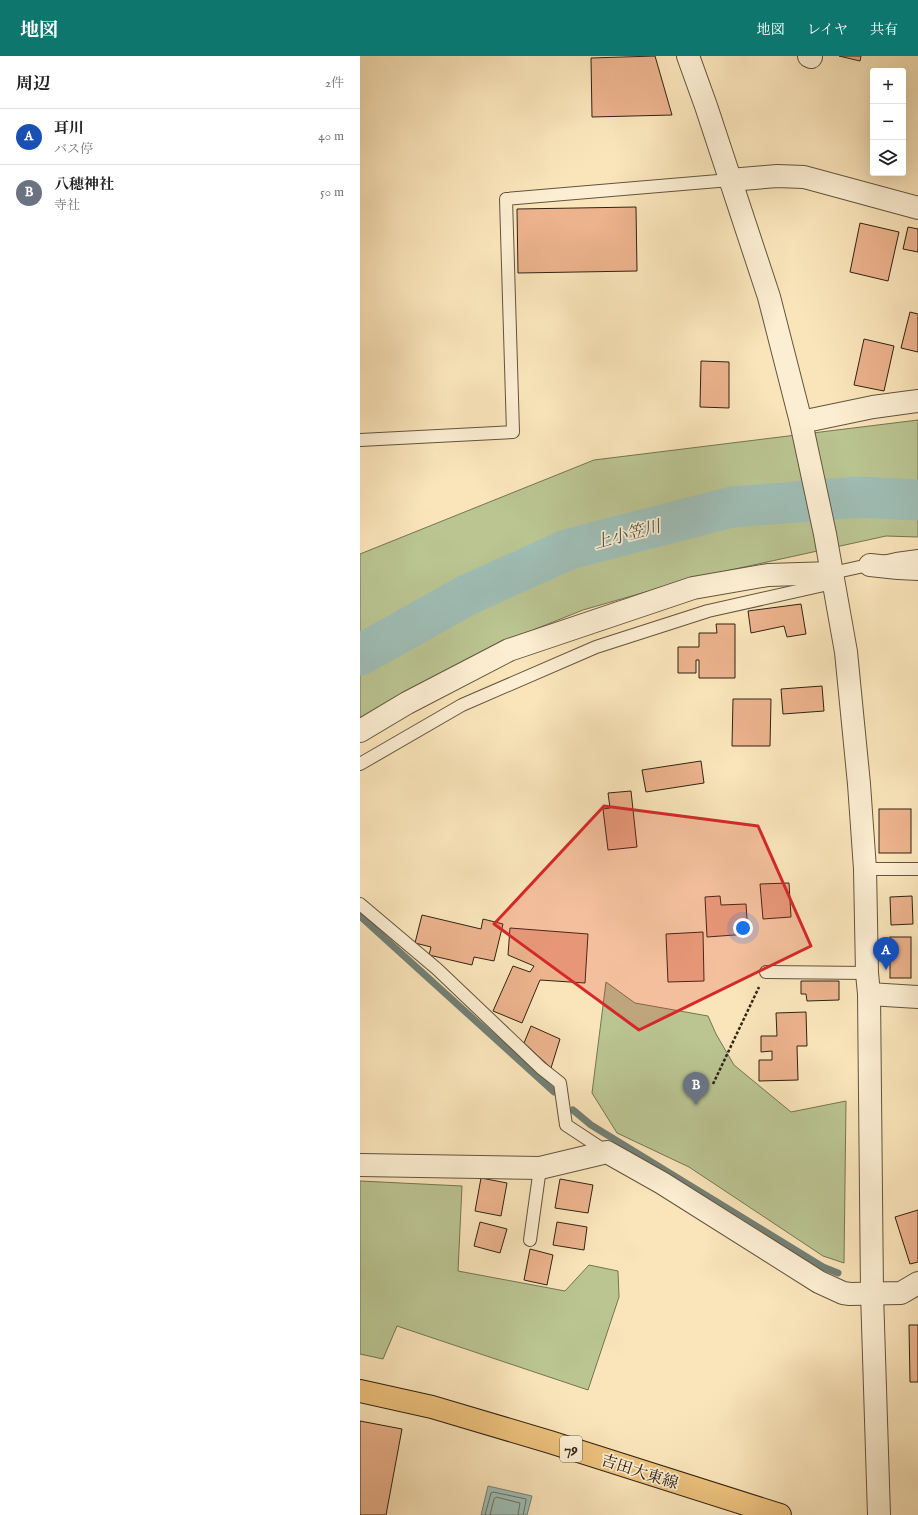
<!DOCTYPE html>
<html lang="ja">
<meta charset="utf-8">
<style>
body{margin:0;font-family:"IM FELL English","Noto Serif JP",serif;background:#f6f6f6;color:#222}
.controls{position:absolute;right:12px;top:12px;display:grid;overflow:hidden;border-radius:4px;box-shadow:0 4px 16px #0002}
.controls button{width:36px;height:36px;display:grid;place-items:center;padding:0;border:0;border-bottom:1px solid #e0e0e0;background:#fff;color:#222;font:20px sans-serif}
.you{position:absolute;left:383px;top:872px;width:14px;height:14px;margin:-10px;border:3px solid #fff;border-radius:50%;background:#1a73e8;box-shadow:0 0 0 6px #1a73e833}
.badge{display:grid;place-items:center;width:26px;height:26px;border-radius:50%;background:#0f766e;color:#fff;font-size:13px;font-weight:700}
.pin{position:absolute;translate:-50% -33px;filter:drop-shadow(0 1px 2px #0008)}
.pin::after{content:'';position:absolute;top:21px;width:14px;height:12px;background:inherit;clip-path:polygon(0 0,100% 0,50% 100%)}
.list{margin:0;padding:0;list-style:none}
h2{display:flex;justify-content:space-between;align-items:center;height:52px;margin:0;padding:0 16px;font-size:17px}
h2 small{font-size:13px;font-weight:400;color:#767676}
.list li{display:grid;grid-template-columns:26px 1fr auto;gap:12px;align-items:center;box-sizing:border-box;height:56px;padding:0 16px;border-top:1px solid #e0e0e0}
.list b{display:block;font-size:15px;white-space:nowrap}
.list p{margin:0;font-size:13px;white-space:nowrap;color:#767676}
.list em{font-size:13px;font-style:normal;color:#767676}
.icon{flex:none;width:22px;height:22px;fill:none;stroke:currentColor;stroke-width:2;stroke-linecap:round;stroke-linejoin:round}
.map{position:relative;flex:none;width:558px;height:1459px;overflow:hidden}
header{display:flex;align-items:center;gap:24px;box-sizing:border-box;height:56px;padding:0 20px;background:#0f766e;color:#fff}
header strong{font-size:19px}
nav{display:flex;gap:22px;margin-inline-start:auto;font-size:14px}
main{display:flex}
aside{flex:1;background:#fff}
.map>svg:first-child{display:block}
.green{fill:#bac592;stroke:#757454}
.water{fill:#9fbeb6;stroke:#738076}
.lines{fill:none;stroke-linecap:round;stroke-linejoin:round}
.shore{stroke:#687066;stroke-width:1}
.stream{stroke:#738076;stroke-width:7}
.river{stroke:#9fbeb6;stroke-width:41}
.building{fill:#ecb38d;stroke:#302315}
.service-casing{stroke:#62543e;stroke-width:14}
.minor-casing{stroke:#62543e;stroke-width:24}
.tertiary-casing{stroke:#62543e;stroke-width:24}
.primary-casing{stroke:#302315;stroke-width:24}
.path{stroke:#302315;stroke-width:2.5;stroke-dasharray:3 2;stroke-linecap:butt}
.service{stroke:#fceed2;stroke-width:12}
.minor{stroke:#fceed2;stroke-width:22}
.tertiary{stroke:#fceed2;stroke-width:22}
.primary{stroke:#edc27d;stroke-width:22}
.marked{fill:#d62828;fill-opacity:0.2;stroke:#d62828;stroke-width:3;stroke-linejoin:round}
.labels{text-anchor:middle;stroke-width:3.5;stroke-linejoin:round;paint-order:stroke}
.shield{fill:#fceed2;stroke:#6d604e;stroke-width:1}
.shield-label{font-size:15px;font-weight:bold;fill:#302315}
.street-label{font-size:16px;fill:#302315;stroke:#fceed2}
.water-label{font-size:17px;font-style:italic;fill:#515245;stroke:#fceed2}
</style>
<header>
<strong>地図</strong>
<nav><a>地図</a><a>レイヤ</a><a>共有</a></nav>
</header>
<main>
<aside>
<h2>周辺<small>2件</small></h2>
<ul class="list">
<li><span class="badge" style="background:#1a4fb4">A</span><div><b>耳川</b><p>バス停</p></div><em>40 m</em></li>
<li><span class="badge" style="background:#6b7280">B</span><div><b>八穂神社</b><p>寺社</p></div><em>50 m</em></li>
</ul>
</aside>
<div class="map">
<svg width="558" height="1459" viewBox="0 0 558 1459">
<rect width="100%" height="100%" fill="#fae5ba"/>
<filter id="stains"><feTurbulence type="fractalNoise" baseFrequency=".005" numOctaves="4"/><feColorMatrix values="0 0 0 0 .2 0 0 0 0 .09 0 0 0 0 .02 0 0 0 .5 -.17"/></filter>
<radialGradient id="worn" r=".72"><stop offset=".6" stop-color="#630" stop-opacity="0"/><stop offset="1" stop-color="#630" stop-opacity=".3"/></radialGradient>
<g class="green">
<path d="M558 364V481L526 480 334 522 223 554 173 574 0 664V498L234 404Z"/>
<path d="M246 926 275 947 348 960 356 978 374 1009 431 1056 486 1045 484 1207 463 1200 329 1111 257 1077 232 1037Z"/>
<path d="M0 1125 102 1130 98 1215 205 1235 229 1209 258 1215 259 1241 228 1334 37 1270 23 1303 0 1298Z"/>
</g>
<path class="water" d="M128 1430 172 1440 167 1459H121Z"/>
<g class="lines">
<g class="shore">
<path d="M125 1459 131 1437 133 1436 166 1443V1445L163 1459"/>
<path d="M130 1459 134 1443 136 1441 160 1447 158 1459"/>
</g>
<g class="stream">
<path d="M0 860 194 1036"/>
<path d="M213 1054 231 1069 463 1211 478 1217"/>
</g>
<path class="river" d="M0 599 107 539 209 493 372 451 500 441 558 444"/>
</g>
<g class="building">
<path d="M295 0 312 59 232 61 231 2Z"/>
<path d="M479 0H501L500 5Z"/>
<path d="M276 151 277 215 158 217 157 153Z"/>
<path d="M500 167 539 176 528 225 490 216Z"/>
<path d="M548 171 558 173V196L543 193Z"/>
<path d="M550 256 558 258V296L541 292Z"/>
<path d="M504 283 534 290 524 335 494 329Z"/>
<path d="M341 305 369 306V352L340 351Z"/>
<path d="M441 548 446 578 427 581 424 570 391 577 388 555Z"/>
<path d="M356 568H375V622H339V604H336V617H318V591H339V577H357Z"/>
<path d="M462 630 464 655 423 658 421 633Z"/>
<path d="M373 643H411L410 690H372Z"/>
<path d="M341 705 344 727 286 736 282 714Z"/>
<path d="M271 735 277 791 248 794 243 753 250 752 248 737Z"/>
<rect x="519" y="753" width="32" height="44"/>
<path d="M429 827 431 861 403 863 400 828Z"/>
<path d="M360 840 361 849 386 848 388 878 347 881 345 841Z"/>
<path d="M552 840 553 868 531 869 530 841Z"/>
<path d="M62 859 121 873 123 863 143 868 134 905 114 901 112 909 69 899 71 891 55 887Z"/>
<path d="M150 872 228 878 225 927 180 924 162 967 133 955 153 910 170 916 174 910 148 899Z"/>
<path d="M343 876 344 925 308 926 306 878Z"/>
<rect x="530" y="881" width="21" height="41"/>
<path d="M441 925H479V944L447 945 446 938H441Z"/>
<path d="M446 956 447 990H437L438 1024 399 1025V1004H412V995L401 996V980H417L416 957Z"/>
<path d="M171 970 200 983 191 1012 164 987Z"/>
<path d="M121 1122 147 1127 141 1160 115 1155Z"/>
<path d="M200 1123 233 1129 228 1157 195 1152Z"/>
<path d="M558 1154V1206L550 1208 535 1161Z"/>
<path d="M120 1166 147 1173 140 1197 114 1190Z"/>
<path d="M197 1166 227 1171 224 1194 193 1189Z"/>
<path d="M170 1193 193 1199 187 1229 164 1224Z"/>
<path d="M549 1269H558V1326H550Z"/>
<path d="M0 1365 42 1373 26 1459H0Z"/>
</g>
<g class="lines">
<g class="service-casing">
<g id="service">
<path d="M0 384 153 376 146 143 370 124"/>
<path d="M472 517 536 503 558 500"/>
<path d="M0 708 102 649 236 591 348 555 473 527"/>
<path d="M505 813H558"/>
<path d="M0 848 77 913 181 1012 200 1027 206 1069 247 1096"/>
<path d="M406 916 507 917"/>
<path d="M170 1184 180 1112"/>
</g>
</g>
<g class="minor-casing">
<g id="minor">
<path d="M449 0 451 1"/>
<path d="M370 124 417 120 444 121 558 152"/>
<path d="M441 366 513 351 558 345"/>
<path d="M510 509 538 512 558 513"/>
<path d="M0 675 47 647 149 594 333 532 408 519 472 517"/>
<path d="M509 938 558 941"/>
<path d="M0 1109 180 1112 247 1096 302 1127 459 1226 483 1237 490 1238 541 1237 558 1227"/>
</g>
</g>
<g class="tertiary-casing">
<path id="tertiary" d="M328 0 346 50 409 241 441 366 465 478 486 596 499 728 505 813 507 917 509 938 512 1237 519 1459"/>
</g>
<g class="primary-casing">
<path id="primary" d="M0 1335 72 1351 190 1386 420 1459"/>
</g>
<path class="path" d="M353 1028 399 931"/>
<use href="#service" class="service"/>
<use href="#minor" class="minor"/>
<use href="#tertiary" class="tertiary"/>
<use href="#primary" class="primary"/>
</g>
<path class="marked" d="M244 750 398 770 451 890 279 974 134 868Z"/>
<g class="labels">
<rect class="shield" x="200" y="1380" width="22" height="26" rx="3"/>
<g class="shield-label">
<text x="211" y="1398">79</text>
</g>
<g class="street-label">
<text transform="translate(280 1415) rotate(18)" y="6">吉田大東線</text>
</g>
<g class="water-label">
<text transform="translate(267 478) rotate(-15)" y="6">上小笠川</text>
</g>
</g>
<rect width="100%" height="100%" filter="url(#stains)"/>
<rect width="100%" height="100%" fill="url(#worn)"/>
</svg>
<div class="controls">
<button>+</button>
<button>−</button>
<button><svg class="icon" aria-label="layers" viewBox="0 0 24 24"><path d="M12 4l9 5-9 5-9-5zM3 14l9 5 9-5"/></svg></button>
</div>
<div class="you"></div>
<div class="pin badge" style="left:526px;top:914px;background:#1a4fb4">A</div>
<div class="pin badge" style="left:336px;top:1049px;background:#6b7280">B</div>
</div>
</main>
